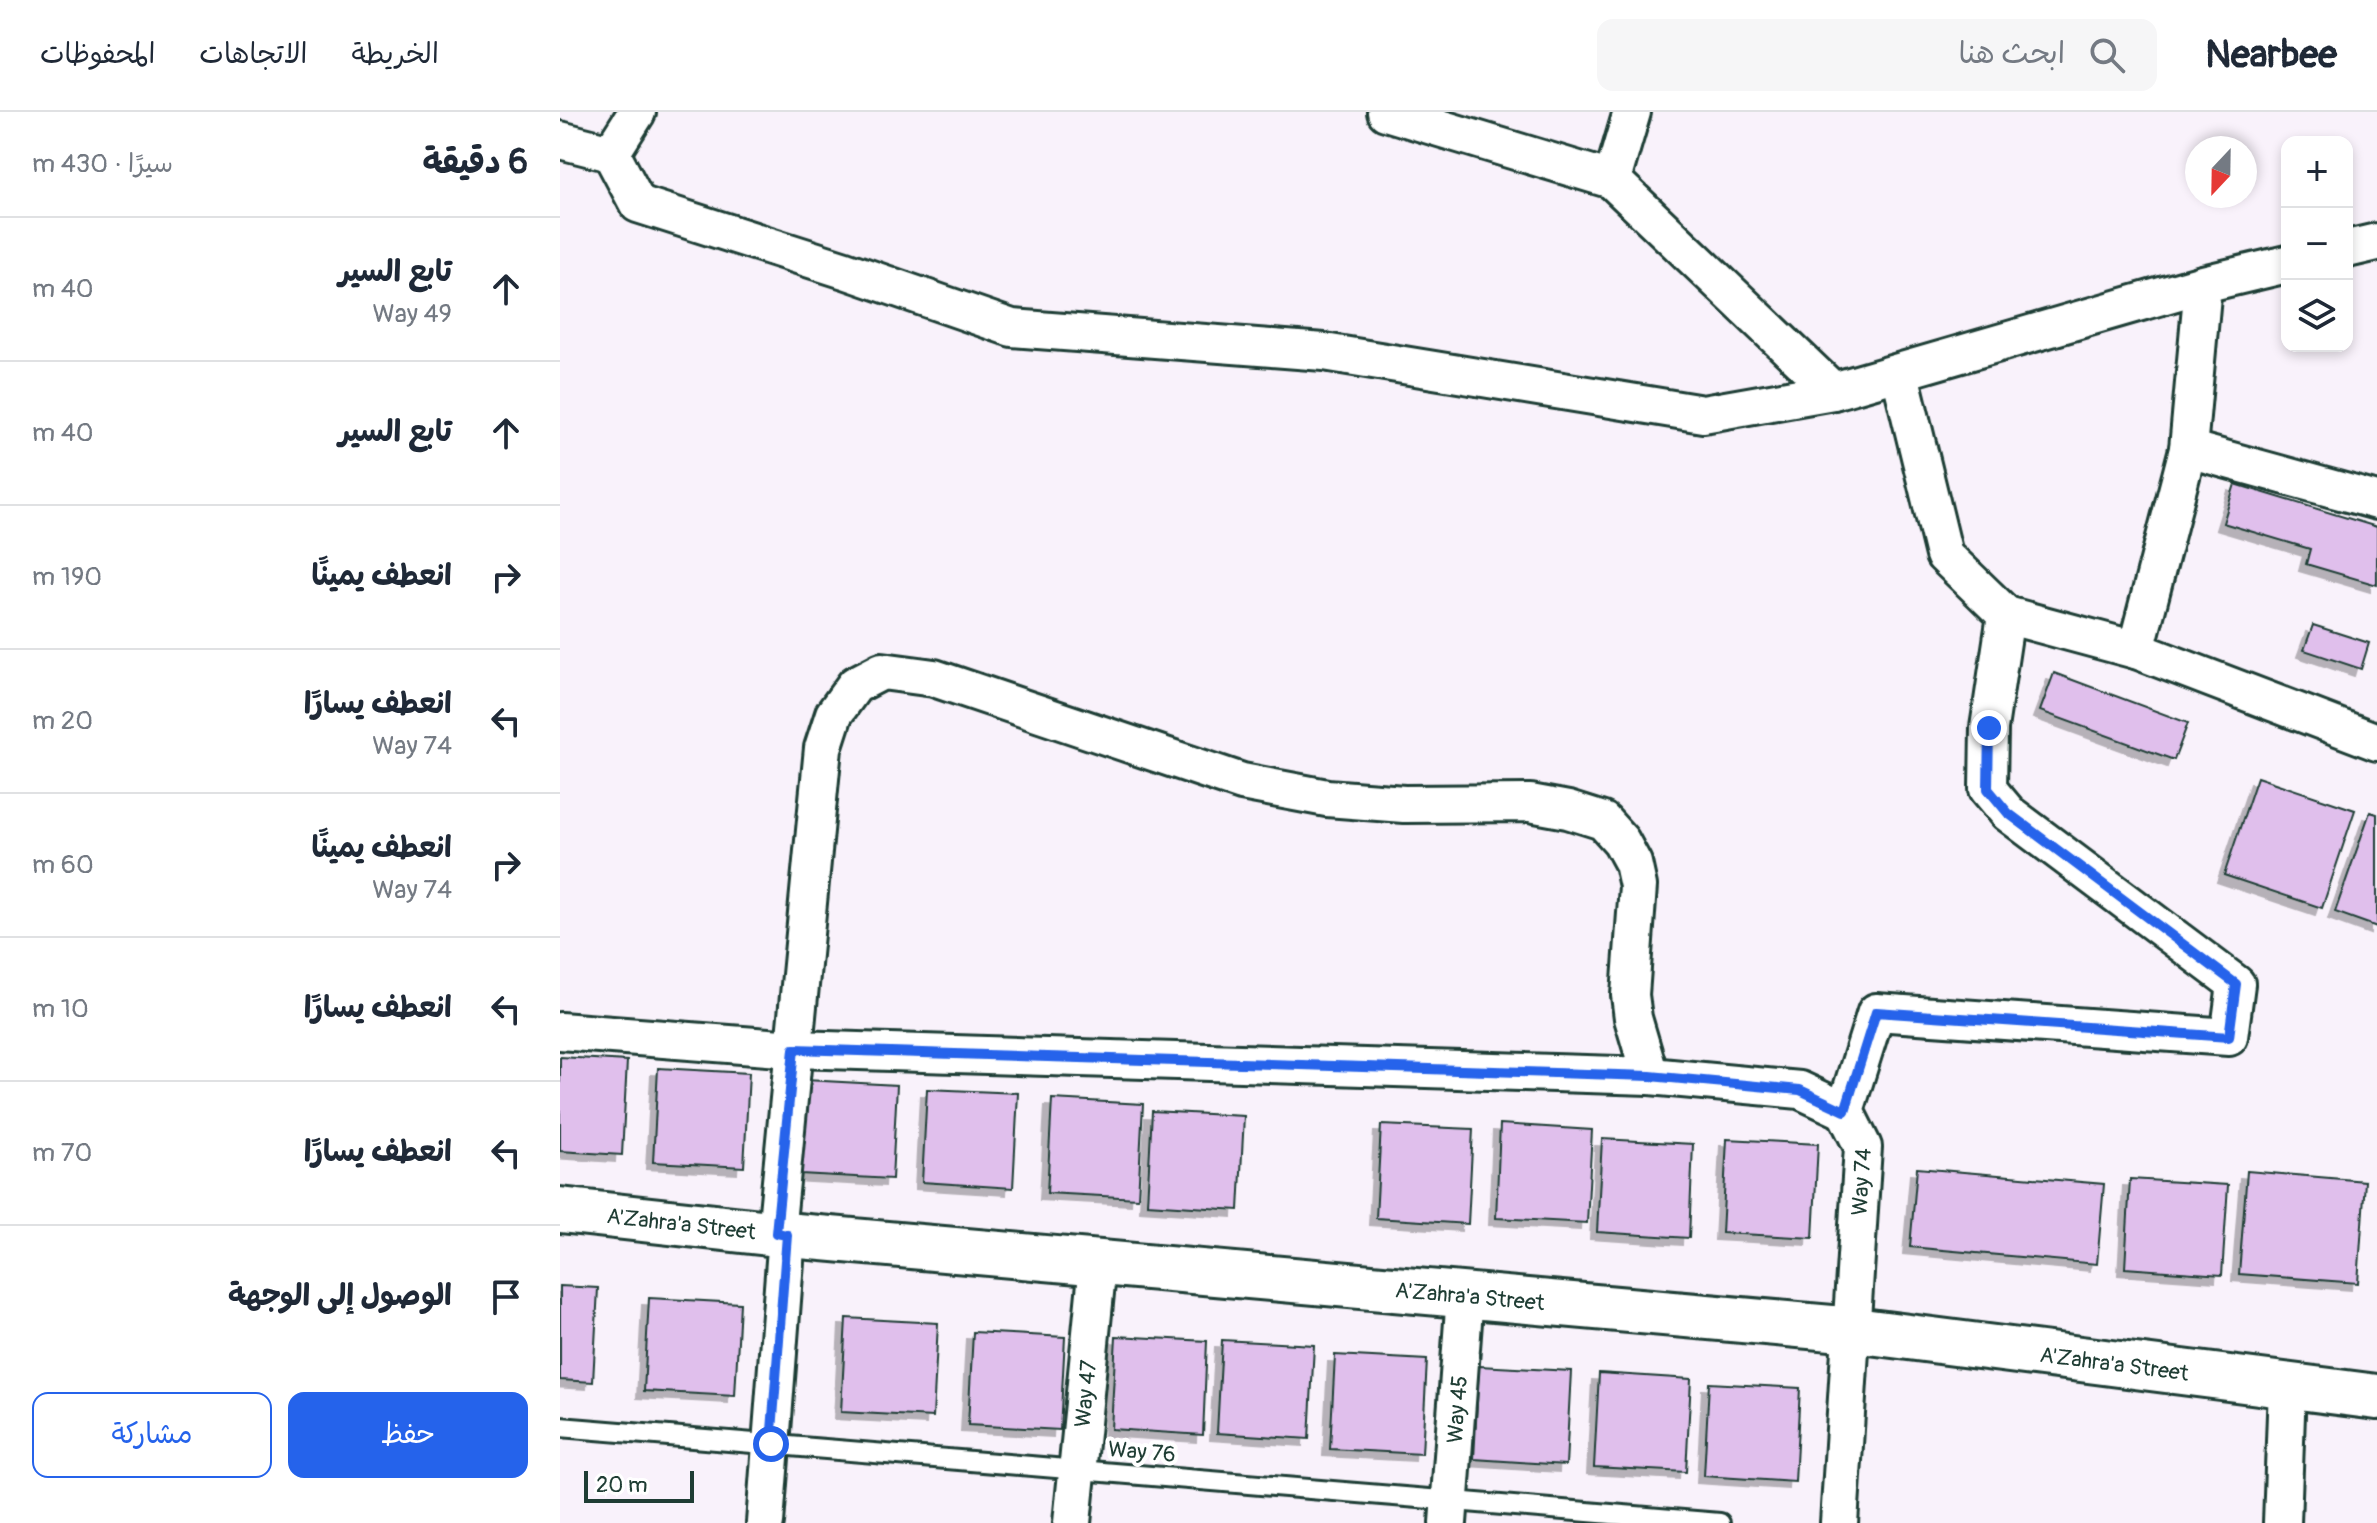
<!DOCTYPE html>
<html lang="ar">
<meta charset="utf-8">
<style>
body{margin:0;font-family:Pangolin,"Playpen Sans Arabic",sans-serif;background:#f6f6f7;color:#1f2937;direction:rtl}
.controls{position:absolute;right:24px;top:24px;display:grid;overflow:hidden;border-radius:16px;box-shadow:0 4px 12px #0003}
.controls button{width:72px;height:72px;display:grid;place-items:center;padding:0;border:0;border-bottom:2px solid #e0e1e3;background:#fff;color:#1f2937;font:40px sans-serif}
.compass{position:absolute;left:1625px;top:24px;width:72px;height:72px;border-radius:50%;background:#fff;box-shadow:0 4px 12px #0003;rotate:202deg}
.scale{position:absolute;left:24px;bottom:20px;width:110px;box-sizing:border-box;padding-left:8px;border:4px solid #1f3d34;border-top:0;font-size:22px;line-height:28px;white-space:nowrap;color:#1f3d34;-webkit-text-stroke:6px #fff;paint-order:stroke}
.stop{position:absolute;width:24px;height:24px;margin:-18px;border:6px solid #2563eb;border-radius:50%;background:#fff}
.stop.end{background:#2563eb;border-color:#fff;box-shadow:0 2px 8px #0008}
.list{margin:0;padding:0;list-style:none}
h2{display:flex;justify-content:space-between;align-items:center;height:104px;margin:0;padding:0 32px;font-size:34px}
h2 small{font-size:26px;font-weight:400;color:#747a83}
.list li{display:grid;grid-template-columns:52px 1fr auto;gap:24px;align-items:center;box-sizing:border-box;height:144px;padding:0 32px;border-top:2px solid #e0e1e3}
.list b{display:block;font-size:30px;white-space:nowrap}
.list p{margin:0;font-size:26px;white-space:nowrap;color:#747a83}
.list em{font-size:26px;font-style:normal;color:#747a83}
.actions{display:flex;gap:16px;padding:24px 32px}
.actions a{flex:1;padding:18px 0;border:2px solid #2563eb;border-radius:16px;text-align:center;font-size:28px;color:#2563eb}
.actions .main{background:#2563eb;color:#fff}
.icon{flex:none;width:44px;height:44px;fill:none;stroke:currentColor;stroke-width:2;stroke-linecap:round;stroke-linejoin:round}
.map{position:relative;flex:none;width:1817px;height:1411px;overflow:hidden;direction:ltr}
header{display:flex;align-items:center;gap:48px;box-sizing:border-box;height:112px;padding:0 40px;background:#fff;border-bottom:2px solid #e0e1e3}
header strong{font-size:38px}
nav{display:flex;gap:44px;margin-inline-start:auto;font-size:28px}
.search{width:560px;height:72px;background:#f6f6f7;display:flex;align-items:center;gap:20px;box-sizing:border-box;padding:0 28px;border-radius:16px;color:#747a83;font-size:30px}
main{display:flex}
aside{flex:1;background:#fff}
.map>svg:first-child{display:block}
.building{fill:#e0bfec;stroke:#1f3d34;stroke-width:2;filter:url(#shadow)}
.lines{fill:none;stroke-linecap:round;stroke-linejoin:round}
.lane-casing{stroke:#1f3d34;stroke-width:24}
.street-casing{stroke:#1f3d34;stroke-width:42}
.secondary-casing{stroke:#1f3d34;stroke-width:50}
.lane{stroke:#fff;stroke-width:18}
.street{stroke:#fff;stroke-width:36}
.secondary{stroke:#fff;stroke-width:44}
.route{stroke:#2563eb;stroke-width:10}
.labels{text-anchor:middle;stroke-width:8;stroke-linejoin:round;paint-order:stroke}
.street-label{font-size:22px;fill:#1f3d34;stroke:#fff}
</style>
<header>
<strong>Nearbee</strong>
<div class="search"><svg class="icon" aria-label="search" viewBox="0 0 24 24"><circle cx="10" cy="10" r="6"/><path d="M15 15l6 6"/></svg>ابحث هنا</div>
<nav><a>الخريطة</a><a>الاتجاهات</a><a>المحفوظات</a></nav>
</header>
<main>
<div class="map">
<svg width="1817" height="1411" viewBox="0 0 1817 1411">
<defs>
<filter id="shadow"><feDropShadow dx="-7" dy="7" stdDeviation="0" flood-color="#0004"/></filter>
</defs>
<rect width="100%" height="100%" fill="#f9f2fb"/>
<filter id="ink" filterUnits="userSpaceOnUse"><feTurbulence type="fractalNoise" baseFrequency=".0125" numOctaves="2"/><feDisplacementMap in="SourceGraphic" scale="16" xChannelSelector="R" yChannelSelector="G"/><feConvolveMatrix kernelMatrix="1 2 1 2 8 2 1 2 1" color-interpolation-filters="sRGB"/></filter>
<g filter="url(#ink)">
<g class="building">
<path d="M1675 372 1817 415V473L1746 452 1750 437 1663 411Z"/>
<path d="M1753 513 1809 531 1801 557 1744 538Z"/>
<path d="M1494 561 1628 611 1614 648 1480 599Z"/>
<path d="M1697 665 1795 698 1762 796 1664 763Z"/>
<path d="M1810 700 1817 702V815L1775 800Z"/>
<path d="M0 945 67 949 62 1043 0 1039Z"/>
<path d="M98 956 189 961 184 1055 93 1050Z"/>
<path d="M245 968 337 973 332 1067 240 1062Z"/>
<path d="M367 977 458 981 453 1076 362 1070Z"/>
<path d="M492 987 583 992 578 1086 487 1081Z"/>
<path d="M592 999 684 1004 679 1098 587 1092Z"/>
<path d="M940 1012 1032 1018 1027 1111 936 1106Z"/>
<path d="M821 1013 913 1017 908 1112 816 1106Z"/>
<path d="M1042 1027 1133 1032 1129 1126 1037 1120Z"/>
<path d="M1167 1027 1258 1032 1253 1126 1162 1121Z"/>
<path d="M1357 1056 1544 1072 1537 1152 1350 1135Z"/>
<path d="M1687 1059 1805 1069 1798 1171 1679 1162Z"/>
<path d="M1570 1067 1668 1073 1662 1163 1565 1156Z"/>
<path d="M0 1174 38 1176 33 1270 0 1268Z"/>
<path d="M89 1186 180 1191 175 1284 84 1279Z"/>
<path d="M286 1206 378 1211 373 1305 281 1300Z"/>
<path d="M413 1220 505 1225 500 1318 408 1313Z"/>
<path d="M556 1224 647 1229 643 1323 551 1317Z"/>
<path d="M662 1228 754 1233 749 1327 657 1321Z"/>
<path d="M775 1243 867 1248 862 1342 770 1337Z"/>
<path d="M919 1254 1011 1259 1006 1353 914 1347Z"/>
<path d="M1039 1261 1131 1267 1126 1360 1034 1355Z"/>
<path d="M1149 1271 1240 1276 1235 1370 1144 1364Z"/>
</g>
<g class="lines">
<g class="lane-casing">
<path id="lane" d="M0 1315 1160 1411"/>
</g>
<g class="street-casing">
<g id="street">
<path d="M826 0 1052 68 1273 279"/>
<path d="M0 28 51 41 78 92 285 158 452 216 764 240 1143 302 1273 279 1643 172 1727 152"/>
<path d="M51 41 77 0"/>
<path d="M1052 68 1072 0"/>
<path d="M1787 137 1817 130"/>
<path d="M1628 337 1817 389"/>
<path d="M1446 503 1576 538 1817 630"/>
<path d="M1576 538 1628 337 1643 172"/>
<path d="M0 919 234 937 1090 964 1240 978 1285 999"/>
<path d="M216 1121 263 636 274 602 295 573 322 559 374 566 682 670 767 686 844 692 970 691 1008 698 1043 709 1061 729 1073 751 1078 774 1070 883 1073 906 1090 964"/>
<path d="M205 1411 227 1123"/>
<path id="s1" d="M512 1411 538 1151"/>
<path id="s2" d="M888 1411 905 1183"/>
<path id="s3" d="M1279 1411 1303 1035 1285 999 1316 900 1669 925 1676 872 1448 701 1428 677 1429 616 1446 503 1384 443 1340 262"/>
<path d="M1722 1411 1727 1275"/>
</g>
</g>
<g class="secondary-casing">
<g id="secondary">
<path id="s4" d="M0 1098 227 1123 1294 1218 1817 1285"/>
</g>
</g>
<use href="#lane" class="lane"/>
<use href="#street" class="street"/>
<use href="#secondary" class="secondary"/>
</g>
</g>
<g class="lines" filter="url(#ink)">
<path class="route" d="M211 1332 227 1123 216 1121 234 937 1090 964 1240 978 1285 999 1316 900 1669 925 1676 872 1448 701 1428 677 1429 616"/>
</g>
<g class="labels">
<g class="street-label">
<text dy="8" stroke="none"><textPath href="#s3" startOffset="342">Way 74</textPath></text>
<text dy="8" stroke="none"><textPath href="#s4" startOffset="122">A'Zahra'a Street</textPath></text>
<text dy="8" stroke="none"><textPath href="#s4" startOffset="914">A'Zahra'a Street</textPath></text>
<text dy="8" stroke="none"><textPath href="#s4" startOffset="1562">A'Zahra'a Street</textPath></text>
<text dy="8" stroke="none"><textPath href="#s1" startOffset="130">Way 47</textPath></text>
<text dy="8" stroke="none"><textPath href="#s2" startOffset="114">Way 45</textPath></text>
<text transform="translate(582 1339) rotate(5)" y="8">Way 76</text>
</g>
</g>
</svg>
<div class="controls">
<button>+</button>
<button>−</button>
<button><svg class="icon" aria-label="layers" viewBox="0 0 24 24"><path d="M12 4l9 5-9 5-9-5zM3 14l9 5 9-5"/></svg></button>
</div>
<svg class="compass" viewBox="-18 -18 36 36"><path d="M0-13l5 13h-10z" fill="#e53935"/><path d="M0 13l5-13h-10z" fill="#747a83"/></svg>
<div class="scale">20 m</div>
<div class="stop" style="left:211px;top:1332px"></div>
<div class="stop end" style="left:1429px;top:616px"></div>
</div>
<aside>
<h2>6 دقيقة<small>سيرًا · 430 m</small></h2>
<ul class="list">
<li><svg class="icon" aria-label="ahead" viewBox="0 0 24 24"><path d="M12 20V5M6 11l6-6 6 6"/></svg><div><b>تابع السير</b><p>Way 49</p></div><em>40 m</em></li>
<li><svg class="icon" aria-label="ahead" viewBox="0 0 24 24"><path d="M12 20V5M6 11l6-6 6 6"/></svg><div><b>تابع السير</b></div><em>40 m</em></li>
<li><svg class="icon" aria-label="right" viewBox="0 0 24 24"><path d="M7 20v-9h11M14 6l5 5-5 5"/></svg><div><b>انعطف يمينًا</b></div><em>190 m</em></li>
<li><svg class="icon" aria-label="left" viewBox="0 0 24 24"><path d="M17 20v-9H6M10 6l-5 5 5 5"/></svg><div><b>انعطف يسارًا</b><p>Way 74</p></div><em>20 m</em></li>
<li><svg class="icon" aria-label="right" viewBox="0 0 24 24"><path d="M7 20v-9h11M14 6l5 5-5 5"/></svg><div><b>انعطف يمينًا</b><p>Way 74</p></div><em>60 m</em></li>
<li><svg class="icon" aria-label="left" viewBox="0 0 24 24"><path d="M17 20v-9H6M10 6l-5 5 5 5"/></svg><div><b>انعطف يسارًا</b></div><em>10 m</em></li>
<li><svg class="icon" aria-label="left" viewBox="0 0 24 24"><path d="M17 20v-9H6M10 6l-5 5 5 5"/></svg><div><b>انعطف يسارًا</b></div><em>70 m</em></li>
<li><svg class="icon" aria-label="arrive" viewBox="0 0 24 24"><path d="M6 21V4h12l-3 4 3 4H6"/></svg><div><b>الوصول إلى الوجهة</b></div></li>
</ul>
<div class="actions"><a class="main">حفظ</a><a>مشاركة</a></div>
</aside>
</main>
